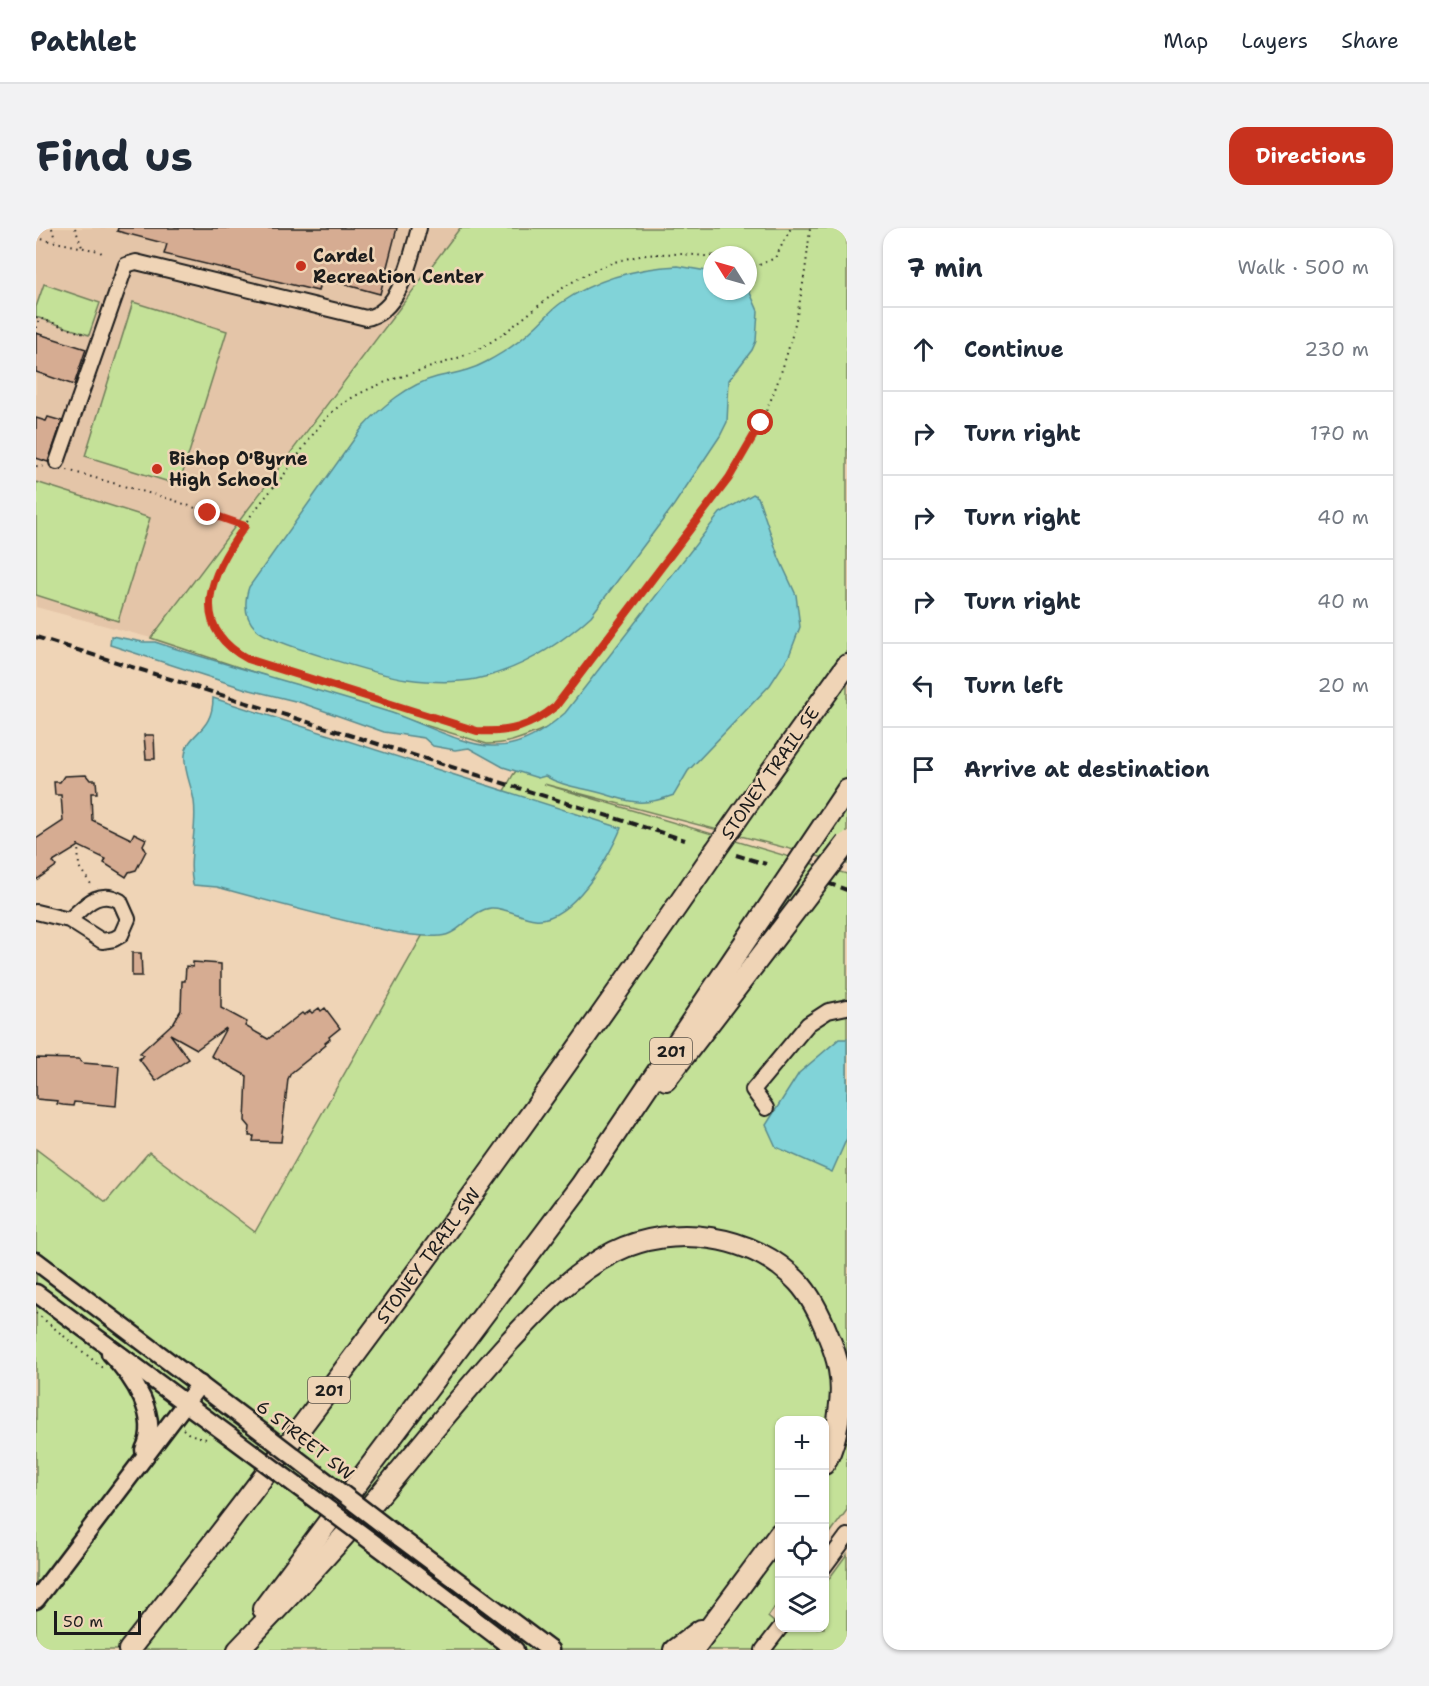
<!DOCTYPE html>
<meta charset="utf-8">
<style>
body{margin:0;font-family:"Shantell Sans",sans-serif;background:#f2f2f3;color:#1f2937}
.controls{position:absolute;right:18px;bottom:18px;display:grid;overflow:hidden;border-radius:12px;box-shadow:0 2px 4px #0004}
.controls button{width:54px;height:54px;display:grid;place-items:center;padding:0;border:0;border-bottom:2px solid #e0e1e3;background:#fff;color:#1f2937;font:30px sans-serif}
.compass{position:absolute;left:667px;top:18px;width:54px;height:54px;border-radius:50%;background:#fff;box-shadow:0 2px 4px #0004;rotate:307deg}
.scale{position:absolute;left:18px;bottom:15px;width:87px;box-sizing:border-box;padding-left:6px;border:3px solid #1c1c1c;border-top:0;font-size:16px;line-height:21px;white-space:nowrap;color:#1c1c1c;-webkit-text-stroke:4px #efd4b6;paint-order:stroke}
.stop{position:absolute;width:18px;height:18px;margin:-14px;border:4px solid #c8321e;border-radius:50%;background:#fff}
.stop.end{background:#c8321e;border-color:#fff;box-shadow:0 2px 6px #0008}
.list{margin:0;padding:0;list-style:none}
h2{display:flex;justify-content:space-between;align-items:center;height:78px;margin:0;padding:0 24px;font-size:26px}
h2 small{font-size:20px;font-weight:400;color:#747a83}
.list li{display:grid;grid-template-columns:39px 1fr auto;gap:18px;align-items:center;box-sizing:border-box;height:84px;padding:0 24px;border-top:2px solid #e0e1e3}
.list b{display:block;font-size:22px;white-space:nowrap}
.list em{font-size:20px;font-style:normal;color:#747a83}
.icon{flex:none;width:33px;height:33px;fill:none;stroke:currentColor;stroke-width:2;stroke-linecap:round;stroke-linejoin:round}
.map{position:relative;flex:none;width:811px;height:1422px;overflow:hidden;border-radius:18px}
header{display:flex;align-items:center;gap:36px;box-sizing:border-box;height:84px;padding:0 30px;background:#fff;border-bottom:2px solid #e0e1e3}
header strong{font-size:28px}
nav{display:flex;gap:33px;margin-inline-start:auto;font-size:21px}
.intro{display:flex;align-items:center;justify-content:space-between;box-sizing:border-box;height:144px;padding:0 36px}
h1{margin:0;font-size:42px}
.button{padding:15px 27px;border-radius:18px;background:#c8321e;color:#fff;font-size:21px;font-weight:700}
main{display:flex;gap:36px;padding:0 36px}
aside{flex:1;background:#fff;border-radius:18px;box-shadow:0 2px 4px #0004}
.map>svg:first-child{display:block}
.built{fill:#e4c5a8}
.green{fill:#c4e198;stroke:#707e5a;stroke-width:1.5;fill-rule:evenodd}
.water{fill:#81d3d8;stroke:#598a8d;stroke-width:1.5}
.building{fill:#d6ac92;stroke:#1c1c1c;stroke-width:1.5}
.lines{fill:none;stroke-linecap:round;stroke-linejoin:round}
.minor-casing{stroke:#1c1c1c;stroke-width:18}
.major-casing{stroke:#1c1c1c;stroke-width:21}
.highway-casing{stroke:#1c1c1c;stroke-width:24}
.path{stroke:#1c1c1c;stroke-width:2;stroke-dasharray:1.5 4.5;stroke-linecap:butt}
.minor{stroke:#efd4b6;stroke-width:14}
.major{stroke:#efd4b6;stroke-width:16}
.highway{stroke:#efd4b6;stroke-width:20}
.rail{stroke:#1c1c1c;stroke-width:4;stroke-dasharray:9 4.5;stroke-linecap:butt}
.major-bridge-casing{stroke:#1c1c1c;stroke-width:21;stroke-linecap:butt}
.highway-bridge-casing{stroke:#1c1c1c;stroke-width:24;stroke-linecap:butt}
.major-bridge{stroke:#efd4b6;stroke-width:16}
.highway-bridge{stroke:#efd4b6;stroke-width:20}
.route{stroke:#c8321e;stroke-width:8}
.poi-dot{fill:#c8321e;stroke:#efd4b6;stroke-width:2}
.labels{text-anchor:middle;stroke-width:5;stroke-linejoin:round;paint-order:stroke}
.shield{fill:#efd4b6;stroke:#5b534a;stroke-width:1.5}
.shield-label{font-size:16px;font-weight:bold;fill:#1c1c1c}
.poi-label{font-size:18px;font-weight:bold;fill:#1c1c1c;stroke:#efd4b6;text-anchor:start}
.street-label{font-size:18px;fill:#1c1c1c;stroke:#efd4b6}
</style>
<header>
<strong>Pathlet</strong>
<nav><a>Map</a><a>Layers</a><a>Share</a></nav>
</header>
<div class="intro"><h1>Find us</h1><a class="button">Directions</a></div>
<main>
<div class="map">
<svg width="811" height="1422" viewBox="0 0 811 1422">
<rect width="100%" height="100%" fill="#efd4b6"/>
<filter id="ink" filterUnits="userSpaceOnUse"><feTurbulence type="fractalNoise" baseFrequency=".0167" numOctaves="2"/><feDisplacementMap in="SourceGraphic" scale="12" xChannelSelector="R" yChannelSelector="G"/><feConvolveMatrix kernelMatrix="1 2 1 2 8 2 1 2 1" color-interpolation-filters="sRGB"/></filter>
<g filter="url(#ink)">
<path class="built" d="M0 0H424L115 410 0 379Z"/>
<g class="green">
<path d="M424 0H811V636L508 556 811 646V1282L789 1312 788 1192H744L743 1373 732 1389 751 1405 755 1400H788L789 1356 811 1326V1422H0V921L70 974 113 924 219 1004 477 547 514 499C490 507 479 516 451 516L244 453 115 410ZM676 27H712V63H676Z"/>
<path d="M8 56 64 75 53 107 0 89V79Z"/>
<path d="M97 74 191 103 143 257 49 228Z"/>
<path d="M0 254 114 290 82 393 0 367Z"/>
</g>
<g class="water">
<path d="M642 38 676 44V63H712V60L722 83 720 113 716 122 693 152 691 194 684 208 638 277 555 388C523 417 483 442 440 451 418 455 393 454 371 451 348 448 233 415 220 401 208 389 208 374 213 359L326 200C345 179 373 156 401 149 418 145 434 143 450 134 467 125 484 114 498 100 507 92 515 82 525 75 560 51 600 40 642 38Z"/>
<path d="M717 266 722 269 743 330 760 367 764 399 753 428 734 457 652 543 638 567C600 581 593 572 557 563 540 559 524 557 509 548L502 550 467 539 433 520 419 522 397 518 388 510 348 504 263 474 210 461 74 417 75 408 107 414H119C198 440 278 460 356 485 383 494 429 518 456 518 486 519 508 503 529 485L684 285Z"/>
<path d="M177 470 585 600C574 628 535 695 499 691 486 690 469 679 455 680 435 682 424 707 404 708 378 710 348 702 323 696 275 685 228 672 181 659L157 657C151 630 162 601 158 573 156 559 147 541 149 527 151 504 177 505 177 470Z"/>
<path d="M803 811H811V910L796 944 740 919 730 897 763 845Z"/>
</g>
<g class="building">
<path d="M82 0H361L344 66 285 50 282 63 128 26 131 16 81 3Z"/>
<path d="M0 105 50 121 38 157 0 144Z"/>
<path d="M12 189 26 193 12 234 0 230V190L10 193Z"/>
<path d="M108 507H118L119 531H110Z"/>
<path d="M50 547 54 552H60L61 565H55L56 592 95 611 98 605 110 611 107 617 110 623 100 642 93 644 90 649 68 635 70 631 43 618 17 634 20 638 0 652V611L27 593 25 567H19L18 554H24L28 548Z"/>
<path d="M96 725H105L106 748H96Z"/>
<path d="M157 734 185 736V780L211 794 209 798 232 811 266 785 268 787 274 783 276 785 283 780 285 783 289 780 304 800 293 809 294 811 289 815 290 817 255 845 252 851 245 914 217 913 218 908H213L214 899 209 893 211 848 175 828 190 800 161 821 134 806 153 831 120 853 103 831 107 828 104 825 138 794 145 782 146 753H149L150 738 157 739Z"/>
<path d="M0 830 43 831 47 835 83 838 80 878 38 874 37 878 27 877 21 876 22 873 0 871Z"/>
</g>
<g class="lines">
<g class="minor-casing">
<g id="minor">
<path d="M21 234 90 37 100 34 330 90C365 84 375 28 383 0"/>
<path d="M0 684 33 692 66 713 78 711 85 707 92 691 84 673C62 660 48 679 33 692"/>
<path d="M730 880 717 862 772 796 792 783 811 779"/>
<path d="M788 1339 811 1308"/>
<path d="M727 1422 744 1400"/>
</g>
</g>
<g class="major-casing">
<g id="major">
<path d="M0 1033 209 1191"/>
<path d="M0 1065 195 1209"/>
<path d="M74 1125C97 1149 125 1189 108 1222"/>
<path d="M363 1309 514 1422"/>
<path d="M351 1325 479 1422"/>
<path d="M0 1372 164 1156"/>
</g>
</g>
<g class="highway-casing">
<g id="highway">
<path d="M725 557 811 437"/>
<path d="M760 638 811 562"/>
<path d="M630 852 744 703"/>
<path d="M227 1381 545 957 725 690"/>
<path id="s1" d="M93 1422C298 1163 492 895 679 623"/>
<path d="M202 1422C254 1368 304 1315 352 1257 392 1209 432 1159 474 1113 506 1079 536 1045 578 1024 637 995 717 1006 762 1054 776 1069 785 1089 792 1107 802 1131 807 1151 804 1176 802 1196 799 1219 788 1236"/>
<path d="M638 1422 665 1402"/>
<path d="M657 1422 744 1305"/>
</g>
</g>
<g class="path">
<path d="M16 0 19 12"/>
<path d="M39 0 46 19"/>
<path d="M0 10 63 23 67 26"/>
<path d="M676 29C609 20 569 29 514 69 487 89 463 113 432 126 388 144 340 151 302 179 284 193 265 224 251 243 211 292 125 384 212 431L440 503C474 505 494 499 520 478 561 425 601 372 641 318 671 279 704 239 725 194 754 133 768 67 774 0"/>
<path d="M712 36 721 38 739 30 755 0"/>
<path d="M0 89 51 107"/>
<path d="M0 100 3 91"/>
<path d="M0 238 9 239"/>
<path d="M31 242 137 272 209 298"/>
<path d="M42 616 43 639 57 659"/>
<path d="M0 1085 69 1142"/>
<path d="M147 1201 153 1206 174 1212"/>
</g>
<use href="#minor" class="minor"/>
<use href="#major" class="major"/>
<use href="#highway" class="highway"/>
<g class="rail">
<path d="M0 409 649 612"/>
<path d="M700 627 730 636"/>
<path d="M791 655 811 662"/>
</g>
<g class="major-bridge-casing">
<g id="major-bridge">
<path d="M209 1191 363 1309"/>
<path d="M195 1209 351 1325"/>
</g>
</g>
<g class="highway-bridge-casing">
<g id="highway-bridge">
<path d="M679 623 725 557"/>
<path d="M725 690 760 638"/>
<path d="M744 703 811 615"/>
</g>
</g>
<use href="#major-bridge" class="major-bridge"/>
<use href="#highway-bridge" class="highway-bridge"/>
</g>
</g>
<g class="lines" filter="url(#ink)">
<path class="route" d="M172 285 209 298C176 343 149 397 212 431L441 503C474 505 494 499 520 478L693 250 725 195"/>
</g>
<g class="poi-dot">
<circle cx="265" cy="38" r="6"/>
<circle cx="121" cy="241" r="6"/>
</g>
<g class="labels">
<g class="shield">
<rect x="614" y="810" width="42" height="26" rx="4.5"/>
<rect x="272" y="1149" width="42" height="26" rx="4.5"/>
</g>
<g class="shield-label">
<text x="635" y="829">201</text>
<text x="293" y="1168">201</text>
</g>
<g class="poi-label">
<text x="277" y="34">Cardel<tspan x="277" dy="21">Recreation Center</tspan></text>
<text x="133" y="237">Bishop O'Byrne<tspan x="133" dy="21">High School</tspan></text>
</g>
<g class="street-label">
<text transform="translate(734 545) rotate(-55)" y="6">STONEY TRAIL SE</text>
<text dy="6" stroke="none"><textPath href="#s1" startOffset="495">STONEY TRAIL SW</textPath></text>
<text transform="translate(269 1212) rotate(38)" y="6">6 STREET SW</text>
</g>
</g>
</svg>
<div class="controls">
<button>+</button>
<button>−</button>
<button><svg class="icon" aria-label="locate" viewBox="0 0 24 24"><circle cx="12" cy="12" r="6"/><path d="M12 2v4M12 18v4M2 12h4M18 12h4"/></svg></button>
<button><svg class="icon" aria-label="layers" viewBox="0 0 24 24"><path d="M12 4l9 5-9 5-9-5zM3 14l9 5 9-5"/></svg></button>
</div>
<svg class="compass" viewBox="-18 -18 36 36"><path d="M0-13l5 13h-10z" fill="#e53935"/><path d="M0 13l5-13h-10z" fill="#747a83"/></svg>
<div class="scale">50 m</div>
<div class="stop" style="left:725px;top:195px"></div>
<div class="stop end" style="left:172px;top:285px"></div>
</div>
<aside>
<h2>7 min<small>Walk · 500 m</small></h2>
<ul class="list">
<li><svg class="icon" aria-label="ahead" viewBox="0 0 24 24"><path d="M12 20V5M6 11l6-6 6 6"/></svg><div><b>Continue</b></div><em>230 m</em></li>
<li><svg class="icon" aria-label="right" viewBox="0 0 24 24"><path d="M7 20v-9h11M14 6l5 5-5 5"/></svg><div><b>Turn right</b></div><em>170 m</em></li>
<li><svg class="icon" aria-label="right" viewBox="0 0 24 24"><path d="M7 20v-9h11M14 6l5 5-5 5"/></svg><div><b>Turn right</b></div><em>40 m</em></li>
<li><svg class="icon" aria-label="right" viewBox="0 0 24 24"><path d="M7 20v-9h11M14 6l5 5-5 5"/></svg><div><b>Turn right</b></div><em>40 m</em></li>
<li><svg class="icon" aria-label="left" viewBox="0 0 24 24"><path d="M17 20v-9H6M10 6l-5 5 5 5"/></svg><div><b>Turn left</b></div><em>20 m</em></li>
<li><svg class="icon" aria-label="arrive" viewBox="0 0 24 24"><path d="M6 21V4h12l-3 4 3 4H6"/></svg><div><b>Arrive at destination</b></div></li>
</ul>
</aside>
</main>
